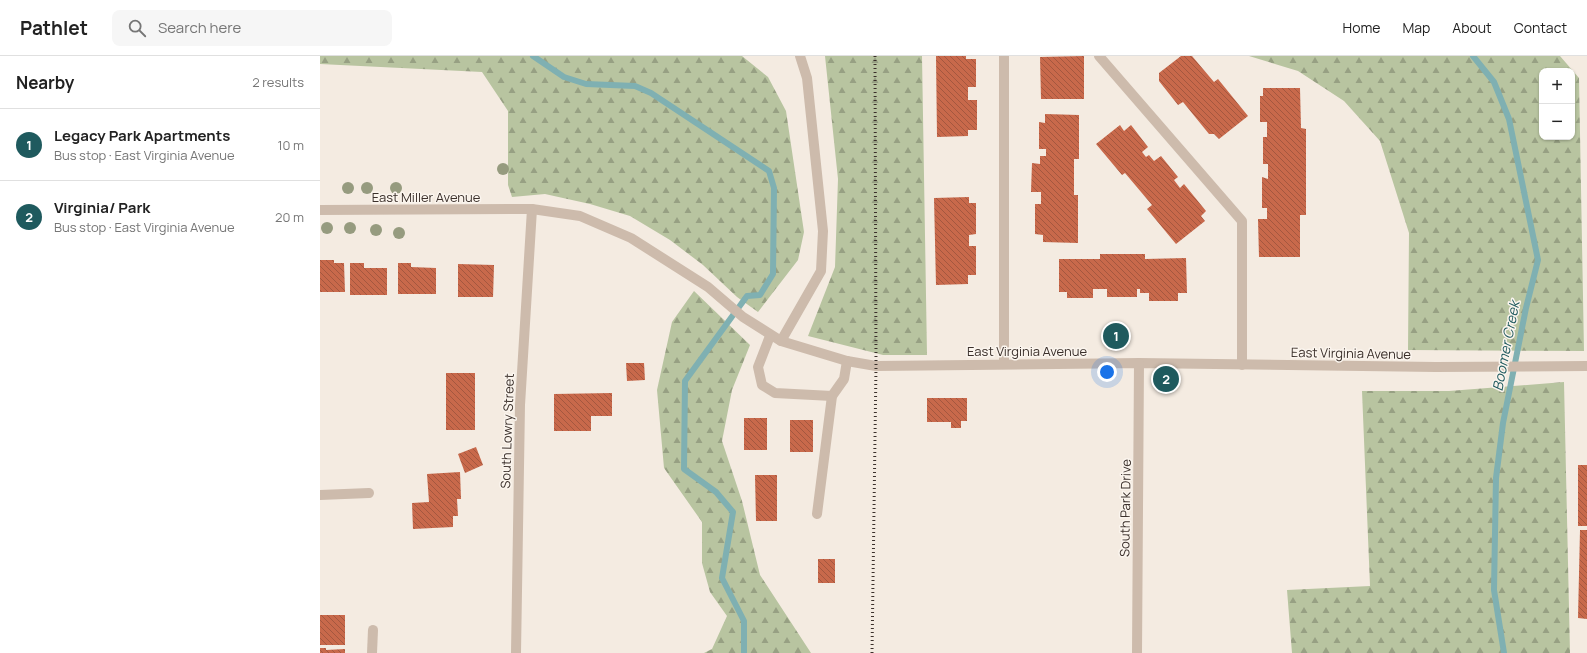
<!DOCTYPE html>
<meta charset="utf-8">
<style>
body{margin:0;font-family:Manrope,sans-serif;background:#f6f6f6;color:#222}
.controls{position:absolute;right:12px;top:12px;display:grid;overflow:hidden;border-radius:8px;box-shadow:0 1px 3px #0004}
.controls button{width:36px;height:36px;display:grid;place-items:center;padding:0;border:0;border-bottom:1px solid #e0e0e0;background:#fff;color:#222;font:20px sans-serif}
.you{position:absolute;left:787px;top:316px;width:14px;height:14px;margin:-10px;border:3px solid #fff;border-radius:50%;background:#1a73e8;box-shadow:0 0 0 6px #1a73e833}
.badge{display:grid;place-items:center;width:26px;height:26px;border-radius:50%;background:#1f5a5e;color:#fff;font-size:13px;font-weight:700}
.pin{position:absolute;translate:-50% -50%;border:2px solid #fff;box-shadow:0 1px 4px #0006}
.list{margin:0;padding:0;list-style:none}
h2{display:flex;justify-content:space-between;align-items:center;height:52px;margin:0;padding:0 16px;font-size:17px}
h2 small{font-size:13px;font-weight:400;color:#767676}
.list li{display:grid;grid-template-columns:26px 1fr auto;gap:12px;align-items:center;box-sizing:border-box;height:72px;padding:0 16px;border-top:1px solid #e0e0e0}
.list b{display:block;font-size:15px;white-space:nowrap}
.list p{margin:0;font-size:13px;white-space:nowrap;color:#767676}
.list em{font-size:13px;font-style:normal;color:#767676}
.icon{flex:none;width:22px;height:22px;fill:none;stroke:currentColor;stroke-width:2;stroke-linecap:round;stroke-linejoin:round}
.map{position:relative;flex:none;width:1267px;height:597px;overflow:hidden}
header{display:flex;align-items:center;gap:24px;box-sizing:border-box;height:56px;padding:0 20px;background:#fff;border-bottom:1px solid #e0e0e0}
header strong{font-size:19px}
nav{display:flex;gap:22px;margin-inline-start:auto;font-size:14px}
.search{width:280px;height:36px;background:#f6f6f6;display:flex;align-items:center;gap:10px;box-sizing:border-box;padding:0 14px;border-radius:8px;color:#767676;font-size:15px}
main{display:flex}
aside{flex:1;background:#fff}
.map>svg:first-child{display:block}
.forest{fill:url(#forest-firs);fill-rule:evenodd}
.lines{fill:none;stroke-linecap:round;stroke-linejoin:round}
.stream{stroke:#7fb0b2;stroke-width:6}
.building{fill:url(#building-back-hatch)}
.minor{stroke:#cdbbac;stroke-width:10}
.rail{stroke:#3b302b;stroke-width:3;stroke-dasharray:1 3;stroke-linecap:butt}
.tree{fill:#969b7f}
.labels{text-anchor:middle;stroke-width:3;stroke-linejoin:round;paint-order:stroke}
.street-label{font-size:13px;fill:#3b302b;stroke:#fbf5ee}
.water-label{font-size:14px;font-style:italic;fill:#1f5a5e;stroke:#fbf5ee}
</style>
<header>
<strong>Pathlet</strong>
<div class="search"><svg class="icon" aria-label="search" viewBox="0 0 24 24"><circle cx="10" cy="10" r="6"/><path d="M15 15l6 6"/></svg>Search here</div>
<nav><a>Home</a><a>Map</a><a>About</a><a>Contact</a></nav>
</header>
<main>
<aside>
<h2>Nearby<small>2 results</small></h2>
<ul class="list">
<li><span class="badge">1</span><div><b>Legacy Park Apartments</b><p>Bus stop · East Virginia Avenue</p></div><em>10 m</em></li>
<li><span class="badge">2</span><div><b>Virginia/ Park</b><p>Bus stop · East Virginia Avenue</p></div><em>20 m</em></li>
</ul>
</aside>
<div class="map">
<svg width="1267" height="597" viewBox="0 0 1267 597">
<defs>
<pattern id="forest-firs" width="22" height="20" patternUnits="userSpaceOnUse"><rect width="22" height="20" fill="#b8c4a0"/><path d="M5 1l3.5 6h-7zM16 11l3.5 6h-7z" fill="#97a083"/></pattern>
<pattern id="building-back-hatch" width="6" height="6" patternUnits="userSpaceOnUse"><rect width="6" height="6" fill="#c8694b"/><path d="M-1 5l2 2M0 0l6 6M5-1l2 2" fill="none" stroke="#a4573f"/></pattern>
</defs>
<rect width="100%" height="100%" fill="#f4ebe1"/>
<g class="forest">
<path d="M0 0H422L448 21 466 55 484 176 478 204 438 256 417 241 383 209 350 184 310 160 270 148 225 138 192 141 188 129V55L162 16 0 8Z"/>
<path d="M505 0H602L607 299H563L488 280 515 211 518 123Z"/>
<path d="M929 0H1240L1259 22 1264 295 1088 294 1089 177 1060 85 1024 45 978 15ZM1222 15H1252V81H1222Z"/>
<path d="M374 235 430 289 412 334 402 385 422 445 440 519 491 597H384L392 593 407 560 390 536 382 507V466L344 412 337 334 352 266Z"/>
<path d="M1244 326 1250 597H972L967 534 1050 530 1042 335H1129Z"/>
</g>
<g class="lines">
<g class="stream">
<path d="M213 0 244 21 266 28 315 30 331 37 449 115 454 132 453 218 440 239 427 240 365 325 364 413 396 436 413 456 402 522 424 565V597"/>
<path d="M1153 0 1174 26 1189 63 1218 204 1206 252 1183 367 1176 422 1174 534 1184 597"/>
</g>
</g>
<g class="building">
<path d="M616 0H646V3H656V31H648V44H657V74H648V80L617 81Z"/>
<path d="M764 0V43H721L720 1Z"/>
<path d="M861 0H872L894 26 898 23 928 60 899 83 894 78H889L863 46 858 49 839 25V17Z"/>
<path d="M943 32H980L981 72 986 73V159H980V201H939L938 163H947V152H942V121L948 123V108H943V81H947V66H940V40H943Z"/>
<path d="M725 58 759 59V103H754V139H758V187L723 186V179L715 178V148H721V136H711L712 107 720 108V100H726V93H719V66L725 67Z"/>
<path d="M800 69 804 75 811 69 828 91 822 96 826 101 829 99 834 105 841 100 858 121 854 124 860 132 864 128 886 155 881 160 885 165 856 188 827 153 832 149 805 117 802 119 776 88Z"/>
<path d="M649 141V147H656V178L649 179V190H656V219H648V228L616 229 614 142Z"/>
<path d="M780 198H825V203L866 202 867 237H858V245H829V237H820V233H817V241H787V233H773V242H747V236H739V203H780Z"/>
<path d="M0 204H14V207H24L25 236H0Z"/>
<path d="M30 207H44V212H67V239H30Z"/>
<path d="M78 207H91V211L116 212V238H78Z"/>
<path d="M138 208 174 209 173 241H138Z"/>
<path d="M306 307H324L325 324 307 325Z"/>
<rect x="126" y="317" width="29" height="57"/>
<path d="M292 337V360H271V375H234V338Z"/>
<path d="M607 342H647V365H641V372H631V366H607Z"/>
<rect x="424" y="362" width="23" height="32"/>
<rect x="470" y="364" width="23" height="32"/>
<path d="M156 391 163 409 145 417 138 398Z"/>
<rect x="1258" y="409" width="9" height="61"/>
<path d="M140 416 141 443H137L138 460H133V471L93 473 92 447 109 446 107 418Z"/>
<path d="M435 419H457V465H436Z"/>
<path d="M1260 474H1267V563L1258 562Z"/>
<rect x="498" y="503" width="17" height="24"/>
<rect x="0" y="559" width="25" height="30"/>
<path d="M0 592H6V594L25 593V597H0Z"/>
</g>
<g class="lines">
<g class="minor">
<path d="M684 0V307"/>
<path d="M779 0 922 165V309"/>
<path d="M0 154 212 153 260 160 311 182 388 231 423 261 461 285 527 305 556 310 819 307 1116 311 1267 310"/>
<path d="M450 280 438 311 442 329 455 337 512 340"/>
<path d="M461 285 501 215 503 175 487 22 480 0"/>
<path d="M0 439 49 437"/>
<path d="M497 458 512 340 524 323 527 305"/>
<path d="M52 597 53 574"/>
<path d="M196 597 200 349 212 153"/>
<path d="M817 597 819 307"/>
</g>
<path class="rail" d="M552 597 556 310 555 0"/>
</g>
<g class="tree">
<circle cx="183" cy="113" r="6"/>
<circle cx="28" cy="132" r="6"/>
<circle cx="47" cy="132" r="6"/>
<circle cx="76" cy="132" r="6"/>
<circle cx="7" cy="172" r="6"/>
<circle cx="30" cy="172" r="6"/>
<circle cx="56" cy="174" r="6"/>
<circle cx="79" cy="177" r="6"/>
</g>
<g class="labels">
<g class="street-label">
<text x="106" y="146">East Miller Avenue</text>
<text x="707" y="300">East Virginia Avenue</text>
<text transform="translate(1031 297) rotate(1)" y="5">East Virginia Avenue</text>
<text transform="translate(187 375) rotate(-88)" y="5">South Lowry Street</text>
<text transform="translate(805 452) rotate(-89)" y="5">South Park Drive</text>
</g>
<g class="water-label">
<text transform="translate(1186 290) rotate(-79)" y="5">Boomer Creek</text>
</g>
</g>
</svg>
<div class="controls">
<button>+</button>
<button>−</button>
</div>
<div class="you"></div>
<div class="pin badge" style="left:796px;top:280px">1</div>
<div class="pin badge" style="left:846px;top:323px">2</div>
</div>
</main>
